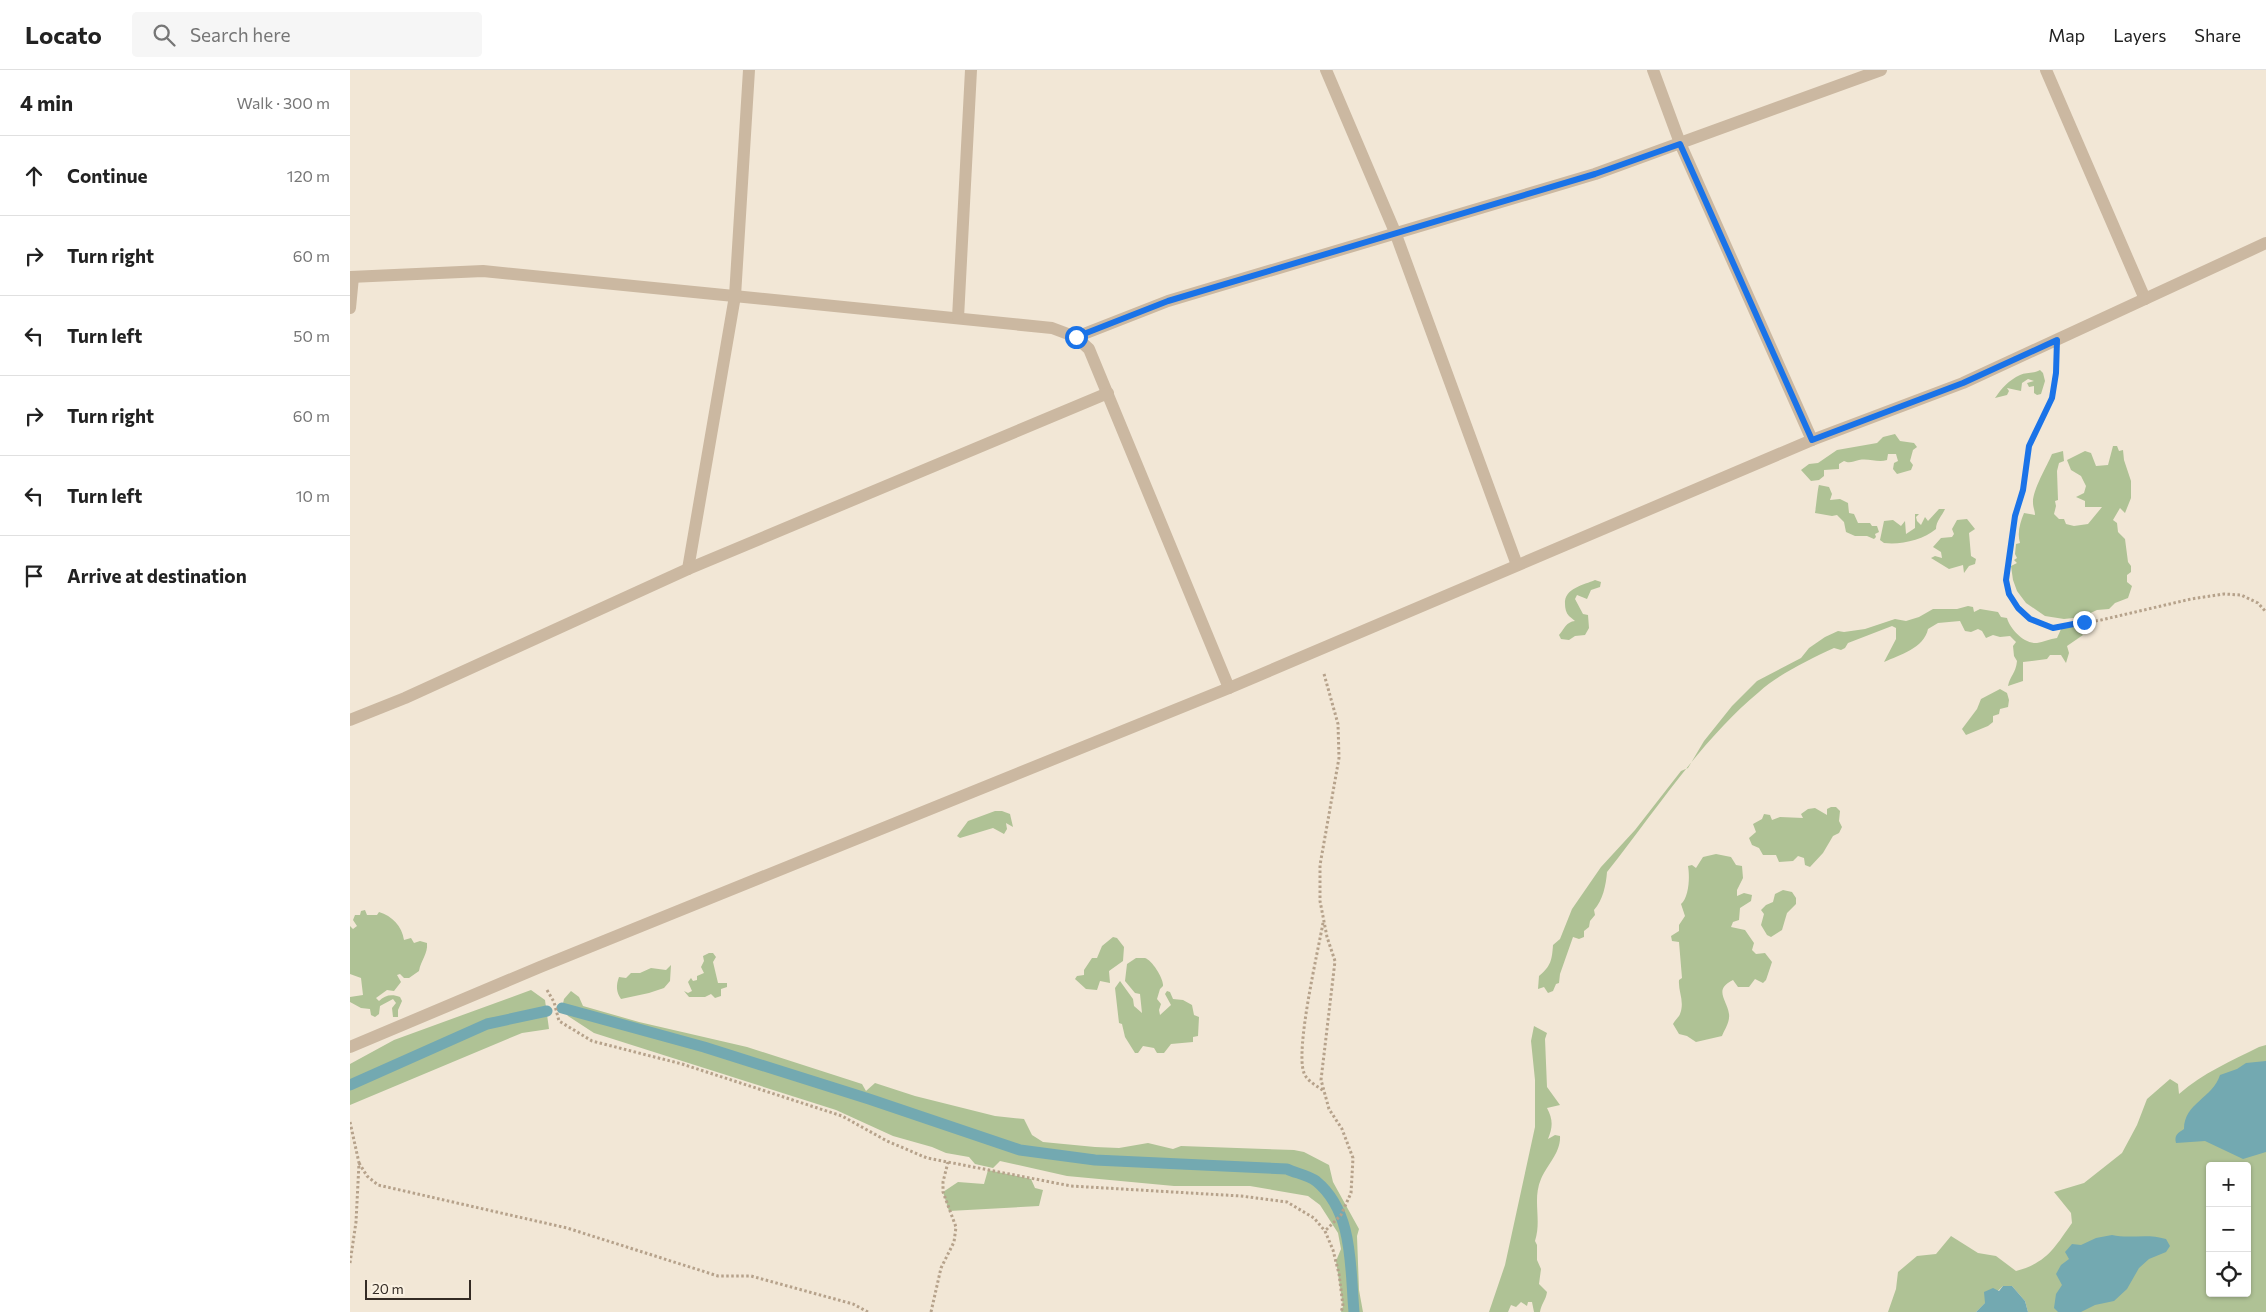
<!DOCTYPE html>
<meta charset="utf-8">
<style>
body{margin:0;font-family:Commissioner,sans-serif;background:#f6f6f6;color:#222}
.controls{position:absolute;right:15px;bottom:15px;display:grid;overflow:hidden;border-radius:5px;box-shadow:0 1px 4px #0004}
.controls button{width:45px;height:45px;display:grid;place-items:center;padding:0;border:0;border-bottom:1px solid #e0e0e0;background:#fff;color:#222;font:25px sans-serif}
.scale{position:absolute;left:15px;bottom:12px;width:106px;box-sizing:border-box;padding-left:5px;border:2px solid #342b24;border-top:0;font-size:14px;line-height:18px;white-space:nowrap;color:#342b24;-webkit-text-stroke:4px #faf1e2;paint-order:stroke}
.stop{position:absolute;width:15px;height:15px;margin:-11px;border:4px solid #1a73e8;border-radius:50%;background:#fff}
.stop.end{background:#1a73e8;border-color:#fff;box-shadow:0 1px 5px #0008}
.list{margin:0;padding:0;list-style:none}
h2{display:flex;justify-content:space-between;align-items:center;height:65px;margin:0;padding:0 20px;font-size:21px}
h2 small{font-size:16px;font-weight:400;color:#767676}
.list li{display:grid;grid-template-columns:32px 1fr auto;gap:15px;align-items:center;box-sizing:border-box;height:80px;padding:0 20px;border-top:1px solid #e0e0e0}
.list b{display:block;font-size:19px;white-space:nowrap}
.list em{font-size:16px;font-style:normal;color:#767676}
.icon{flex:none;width:28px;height:28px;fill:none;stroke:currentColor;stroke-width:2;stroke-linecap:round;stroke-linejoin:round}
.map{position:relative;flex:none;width:1916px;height:1242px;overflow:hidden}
header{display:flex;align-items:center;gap:30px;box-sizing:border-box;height:70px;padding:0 25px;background:#fff;border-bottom:1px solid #e0e0e0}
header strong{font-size:24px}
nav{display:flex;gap:28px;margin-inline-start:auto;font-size:18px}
.search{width:350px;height:45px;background:#f6f6f6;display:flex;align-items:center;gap:12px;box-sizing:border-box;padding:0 18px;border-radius:5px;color:#767676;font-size:19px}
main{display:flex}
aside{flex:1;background:#fff}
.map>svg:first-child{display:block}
.green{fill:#afc295;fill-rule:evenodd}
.water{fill:#73a9b1}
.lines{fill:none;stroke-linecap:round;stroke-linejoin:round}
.stream{stroke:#73a9b1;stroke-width:11}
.path{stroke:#b6a28b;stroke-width:3;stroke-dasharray:2.5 2.5;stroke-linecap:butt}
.street{stroke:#cbb8a1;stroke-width:12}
.route{stroke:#1a73e8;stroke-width:6}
</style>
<header>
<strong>Locato</strong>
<div class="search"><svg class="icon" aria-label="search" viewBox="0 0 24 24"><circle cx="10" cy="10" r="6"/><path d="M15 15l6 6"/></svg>Search here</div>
<nav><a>Map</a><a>Layers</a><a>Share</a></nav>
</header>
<main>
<aside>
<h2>4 min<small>Walk · 300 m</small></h2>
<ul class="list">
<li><svg class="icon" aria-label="ahead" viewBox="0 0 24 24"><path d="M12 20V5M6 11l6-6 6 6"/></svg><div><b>Continue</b></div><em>120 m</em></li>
<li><svg class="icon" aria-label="right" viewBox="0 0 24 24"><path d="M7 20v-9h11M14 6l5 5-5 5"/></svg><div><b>Turn right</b></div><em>60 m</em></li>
<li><svg class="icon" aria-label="left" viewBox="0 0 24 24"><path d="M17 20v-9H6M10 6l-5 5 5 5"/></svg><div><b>Turn left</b></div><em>50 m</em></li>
<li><svg class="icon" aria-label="right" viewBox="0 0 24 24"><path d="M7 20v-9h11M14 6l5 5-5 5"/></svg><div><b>Turn right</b></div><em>60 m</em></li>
<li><svg class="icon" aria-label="left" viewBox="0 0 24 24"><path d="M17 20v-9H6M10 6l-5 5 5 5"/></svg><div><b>Turn left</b></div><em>10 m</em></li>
<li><svg class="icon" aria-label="arrive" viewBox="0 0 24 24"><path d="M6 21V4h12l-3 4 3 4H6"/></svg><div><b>Arrive at destination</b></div></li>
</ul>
</aside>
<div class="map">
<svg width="1916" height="1242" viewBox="0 0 1916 1242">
<rect width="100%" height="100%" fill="#f2e7d6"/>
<g class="green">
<path d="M1690 300 1693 303 1695 311 1691 324 1687 325 1684 323V316L1679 317 1677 313 1684 311 1678 309 1672 313 1671 321 1657 318 1659 321 1657 325 1645 328C1651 319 1659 310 1670 305 1676 302 1683 304 1690 300Z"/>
<path d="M1545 364 1550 371 1564 373 1567 377 1563 380 1560 391 1563 395 1561 400 1547 404 1543 399 1544 393 1548 391 1546 384H1538L1537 390C1528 393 1519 388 1509 390 1503 391 1500 394 1494 391L1489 394V399L1474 400V406L1469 410 1461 411 1451 400 1459 394 1468 393 1487 380 1527 373 1533 367Z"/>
<path d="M1763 376H1767L1769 381 1773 380 1774 390 1781 411V428L1775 443 1770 438 1763 450 1767 453 1768 462 1775 469 1778 492 1781 496V502L1777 505V512L1782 516 1778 528 1765 533 1759 539 1747 540 1732 547 1714 549 1695 546 1676 533 1667 521 1663 510 1661 496 1667 493 1664 490 1667 488 1665 484 1666 474 1670 473C1667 463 1670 453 1674 443L1685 445C1685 441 1683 437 1683 433 1682 421 1697 396 1702 384L1713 381 1714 391 1709 393 1707 401 1708 430 1705 431 1706 436 1704 444 1709 449H1714L1716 454 1724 456 1738 454 1752 437H1735V431L1726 427 1734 423 1736 416 1731 406 1721 400 1717 390 1735 381 1741 383 1746 396 1758 395Z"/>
<path d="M1469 415 1479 417 1482 424 1480 430 1490 429 1498 433 1499 443 1504 444 1508 453H1520L1522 456H1527L1529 462 1525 464 1526 467 1524 469 1517 466H1505L1496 462 1494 452 1487 445 1482 446 1465 443C1466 438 1468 416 1469 415Z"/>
<path d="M1589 439H1595C1592 446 1586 451 1586 459 1573 470 1551 475 1534 473L1530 470 1534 451 1543 450 1551 456 1555 451 1556 464 1565 458V444H1569L1566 447 1567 451 1571 455 1575 447 1578 451Z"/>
<path d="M1617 449 1625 459 1619 463 1621 486 1626 489 1625 494 1619 496 1614 503 1613 495 1599 499 1581 488 1585 486 1592 488 1591 482 1583 477 1591 468 1602 467 1604 464 1602 459 1607 450Z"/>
<path d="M1245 510 1251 512 1250 517 1241 520 1237 529 1227 525 1225 529 1233 544 1238 545 1239 558 1235 565 1225 566 1219 570 1211 569 1209 565C1215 558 1216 552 1225 551 1223 549 1221 548 1219 546 1216 543 1215 538 1215 534 1214 518 1234 515 1245 510Z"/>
<path d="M1618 536 1623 537 1624 542 1630 539 1648 542 1651 547 1657 548C1660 559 1674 574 1687 573 1693 572 1700 569 1707 568L1712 557 1732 553 1729 561 1733 565 1717 576 1719 583 1716 593 1711 585H1700L1697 589 1673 592V611L1658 616C1660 606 1666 603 1667 591L1664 586 1663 576 1666 572 1660 566 1650 567 1643 565 1636 568 1632 561 1628 559 1621 562 1615 561 1610 551 1588 553 1578 559C1574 578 1550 585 1534 592L1546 569V558L1542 556 1498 573 1495 578 1491 580 1484 578C1460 589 1429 604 1409 622 1350 671 1305 742 1257 802 1256 815 1253 830 1244 840L1245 845 1240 851 1239 857 1234 861V867L1229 869 1223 867 1210 904 1209 913 1206 914 1203 921 1198 923 1194 917 1188 919 1189 906C1201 896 1202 890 1203 875L1210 869 1222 839 1251 797 1285 760 1331 701 1338 698 1354 671 1382 636 1407 611 1451 588 1459 578 1475 567 1488 561 1494 562 1515 559 1545 549 1556 551 1569 547 1583 539H1607Z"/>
<path d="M1650 619 1657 623 1659 630 1658 637 1650 639 1649 644 1643 646V652L1638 656 1616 665 1612 659 1627 639 1631 629Z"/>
<path d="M1481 737H1486L1490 741 1489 751 1492 757 1489 763 1483 766 1473 783 1460 797 1455 795 1454 788 1448 786 1443 791 1429 792 1426 785H1413L1409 778 1402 775 1399 768 1406 762 1403 754 1412 749 1414 744 1420 745 1422 750 1430 747 1453 748 1451 744 1458 739 1465 738 1477 745V739Z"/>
<path d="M645 741H652L660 744 663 757 656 753 657 759 654 764 643 758 610 768 607 766 618 751Z"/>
<path d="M1366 784 1381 787 1386 795 1392 796 1393 808 1387 820V826L1394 823 1402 825 1401 831 1390 838 1389 850 1383 852 1381 857 1395 860 1404 873 1402 880 1406 884 1415 883 1422 892 1416 910 1413 913 1405 909 1399 917H1388L1383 910C1363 920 1377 929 1379 944 1380 952 1375 959 1372 966L1346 972 1337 966 1329 964 1323 954C1325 950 1329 947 1330 944 1335 931 1328 922 1329 910L1332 908 1329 872 1322 871 1321 866 1329 861V855L1335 846 1331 834C1339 827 1340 807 1338 796L1342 795 1346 798 1353 787Z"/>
<path d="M1433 820 1442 822 1446 828V834L1437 843 1432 860 1421 867 1417 865 1411 855 1414 844 1411 840 1416 835 1423 832 1425 824Z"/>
<path d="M15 840 17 845H27L29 842C42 846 52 856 54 870L61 868 64 873 70 871 77 873C78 884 71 890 69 901L59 908H54L50 904 47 905 51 912 44 921 37 920 26 928 29 931C35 925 42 924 50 927L52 931 48 940V947H43L42 938 46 933 43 929 30 936 29 944 25 947 21 945 20 939 11 938 0 932V927L13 925 11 908 0 904V856L3 859 7 856 3 850 5 845H10L11 841Z"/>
<path d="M763 867 767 868 774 877 773 891 759 901 760 913 750 911 747 920 736 919 725 909 727 906 734 905V900L742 888H747L752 876Z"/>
<path d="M359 883H363L366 887 363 892 368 913H377V917L371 919V926L365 928 361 924 355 927H339L334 921 338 923 342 921 338 912 341 908 343 911 347 910V906L354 903 351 897 354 891 353 886Z"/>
<path d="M786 888C789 888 792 888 795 888 802 890 814 909 813 916L810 919 807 929 811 934 809 940 810 945 821 935 815 924 817 921 820 922 823 929 833 930 842 935 844 945 849 947 848 966 843 967V972L821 974 814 983H807L804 978 793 976 788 983H785L775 967 772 954 769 953 765 918 770 911 783 929 784 936 792 943 790 924 785 923 775 911 777 894Z"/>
<path d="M321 895 320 911 314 918 299 923 271 929C266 922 266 915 269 907L276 908 281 903H290L301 898 316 900Z"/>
<path d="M181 920 195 930 199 959 172 963 0 1035V994L44 970Z"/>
<path d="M221 921 229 927 233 936 289 952 397 977 512 1014 516 1021 525 1013 565 1026 645 1046 674 1049 682 1065 693 1072 745 1077 769 1078 798 1073 823 1079 831 1076 944 1080 954 1082 979 1095 983 1112 1009 1159 1007 1166 1009 1220 1013 1242H991L993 1236 986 1191 991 1179 988 1163 970 1135 958 1126 900 1116H824L717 1106 650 1091 643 1098 625 1094 619 1087 596 1083 582 1077 543 1066 486 1040 244 963 218 946 212 938 214 929Z"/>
<path d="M1184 956 1197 963 1195 969 1197 1017 1210 1035 1197 1038C1203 1049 1203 1057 1198 1069L1205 1065 1210 1066C1211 1082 1197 1095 1191 1109 1182 1130 1192 1149 1185 1171L1187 1175V1190L1191 1199 1189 1214 1197 1222C1196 1230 1191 1234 1190 1242H1184L1182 1232H1178L1177 1236 1171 1232 1166 1237 1161 1235 1158 1242H1139L1155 1195 1185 1057V1010L1181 971Z"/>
<path d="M1916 975V1242H1678L1675 1231 1662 1216H1653L1626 1242H1538L1546 1219 1548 1202 1567 1186 1586 1184 1601 1166 1628 1183 1646 1186 1666 1201C1698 1192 1704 1178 1722 1153L1721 1143 1704 1122 1734 1113 1772 1083 1787 1055 1797 1029 1820 1009 1828 1014 1829 1024C1853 1003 1881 991 1909 977ZM1860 1096H1897V1223H1860Z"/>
<path d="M638 1100 681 1109 685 1118 693 1120 689 1136 599 1141 593 1122 608 1112 634 1114Z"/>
</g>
<g class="water">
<path d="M1916 991V1082L1893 1089 1855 1071 1826 1073C1824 1065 1828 1063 1834 1059 1834 1033 1863 1028 1870 1005L1887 999 1896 993Z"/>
<path d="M1762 1165C1780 1169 1797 1163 1816 1169L1820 1176 1816 1182 1799 1189 1789 1198 1777 1219 1764 1231 1745 1235 1731 1242H1708L1704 1238 1706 1224 1712 1215 1706 1204 1711 1195 1719 1189 1715 1182 1722 1174 1731 1175 1746 1168Z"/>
<path d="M1653 1216H1662L1675 1231 1678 1242H1626L1635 1233 1634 1222 1643 1218 1649 1221Z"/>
</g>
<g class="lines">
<g class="stream">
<path d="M212 938 354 977 519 1029 670 1080 745 1090 937 1099C945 1103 958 1105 966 1111 1004 1142 1000 1198 1004 1242"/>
<path d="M0 1015 137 954 197 941"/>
</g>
<g class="path">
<path d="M1706 298 1702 328 1679 376 1673 420 1665 446 1656 510 1659 525 1668 538 1679 549 1703 558 1751 550 1841 529 1874 524 1891 525 1908 533 1916 542"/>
<path d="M974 604 988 654 989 688 970 795V831L977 867 985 891 971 1010 979 1039 992 1059 1003 1088 1001 1123 991 1145 975 1161"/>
<path d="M973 853C968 881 945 980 954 1003 957 1011 967 1016 974 1021"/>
<path d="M197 920 204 932 209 951 242 971 332 994 492 1046 537 1071 577 1088 721 1116 891 1126 937 1132 964 1148 975 1161 983 1180 989 1204 993 1236 991 1242"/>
<path d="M0 1052 9 1093 6 1152 0 1193"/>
<path d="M9 1093 17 1106 28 1115 217 1158 368 1206H401L503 1234 518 1242"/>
<path d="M581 1242 591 1198 604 1172 606 1157 593 1122V1112L598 1092"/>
</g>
<g class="street">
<path d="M976 0 1045 162 1167 495"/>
<path d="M1303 0 1330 73 1462 370"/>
<path d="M1696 0 1795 229"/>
<path d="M0 207 133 201 374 225 702 258 726 267 739 279 879 618"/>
<path d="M0 238 3 207"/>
<path d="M608 248 621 0"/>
<path d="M726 267 818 231 1245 104 1531 0"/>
<path d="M338 499 385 226 399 0"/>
<path d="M0 650 55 628 338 499 758 323"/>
<path d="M0 977 190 897 879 618 1462 370 1613 313 1916 173"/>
</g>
</g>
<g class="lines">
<path class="route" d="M726 267 818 231 1245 104 1330 74 1462 370 1613 313 1707 270 1706 303 1702 328 1679 376 1673 420 1665 446 1656 510 1659 524 1668 538 1680 549 1703 558 1734 552"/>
</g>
</svg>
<div class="controls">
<button>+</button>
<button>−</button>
<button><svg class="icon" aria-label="locate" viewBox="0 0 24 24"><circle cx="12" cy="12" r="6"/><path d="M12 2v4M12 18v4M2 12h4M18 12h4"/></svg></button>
</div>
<div class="scale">20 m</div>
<div class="stop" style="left:726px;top:267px"></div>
<div class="stop end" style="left:1734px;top:552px"></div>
</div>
</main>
